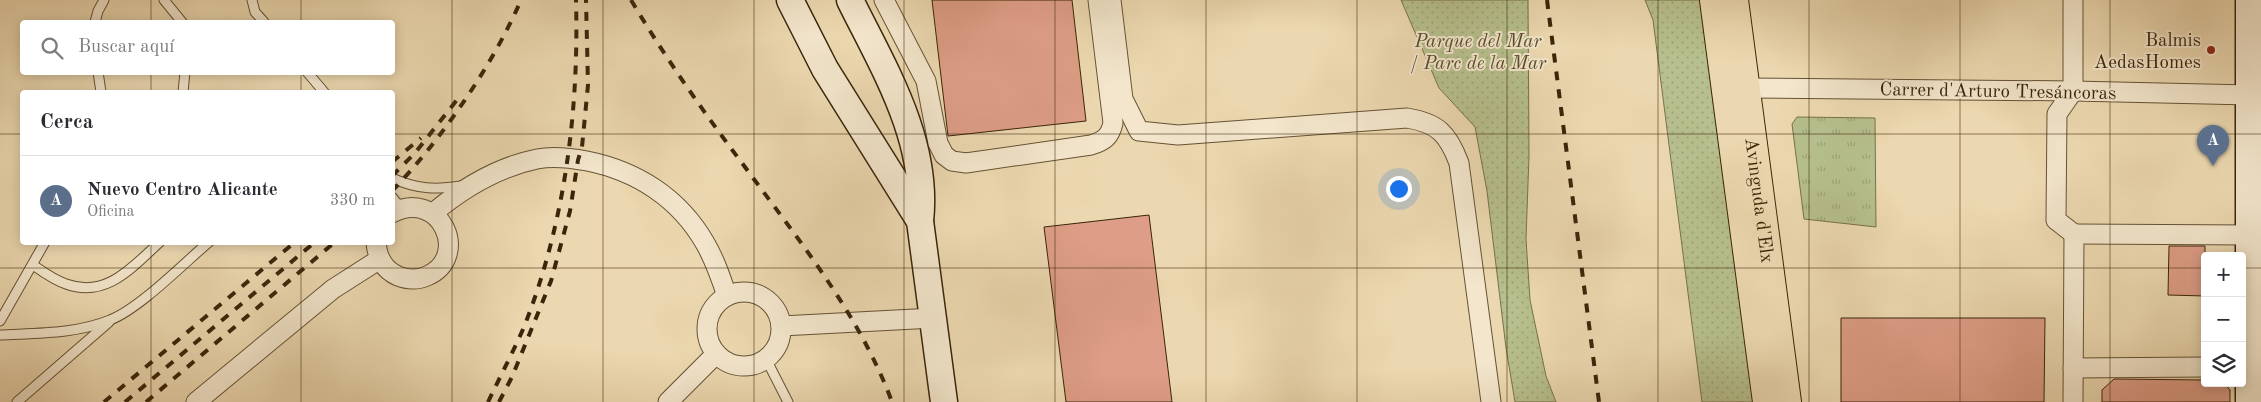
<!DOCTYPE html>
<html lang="es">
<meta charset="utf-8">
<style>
body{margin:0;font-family:"Old Standard TT",serif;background:#f7f7f7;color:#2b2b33}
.controls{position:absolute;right:15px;bottom:15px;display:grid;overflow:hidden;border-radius:5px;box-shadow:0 2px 12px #0003}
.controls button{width:45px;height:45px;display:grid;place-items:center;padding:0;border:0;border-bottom:1px solid #e1e1e2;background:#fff;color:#2b2b33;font:25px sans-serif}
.you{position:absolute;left:1398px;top:188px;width:18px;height:18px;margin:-12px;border:4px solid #fff;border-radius:50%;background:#1a73e8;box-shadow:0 0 0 8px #1a73e833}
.badge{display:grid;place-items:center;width:32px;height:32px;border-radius:50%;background:#2563eb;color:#fff;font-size:16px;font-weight:700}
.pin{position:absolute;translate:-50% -41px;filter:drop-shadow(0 1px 2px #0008)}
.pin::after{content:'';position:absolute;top:26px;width:18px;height:15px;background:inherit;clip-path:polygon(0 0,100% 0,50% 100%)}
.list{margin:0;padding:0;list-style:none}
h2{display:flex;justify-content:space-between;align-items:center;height:65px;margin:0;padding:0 20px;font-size:21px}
h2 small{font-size:16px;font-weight:400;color:#7c7c81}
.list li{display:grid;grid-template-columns:32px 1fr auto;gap:15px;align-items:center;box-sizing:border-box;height:90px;padding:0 20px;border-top:1px solid #e1e1e2}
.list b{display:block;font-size:19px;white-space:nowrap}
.list p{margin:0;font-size:16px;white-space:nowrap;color:#7c7c81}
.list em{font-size:16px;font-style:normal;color:#7c7c81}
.icon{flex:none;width:28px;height:28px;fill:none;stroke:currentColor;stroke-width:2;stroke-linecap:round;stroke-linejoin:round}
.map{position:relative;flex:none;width:2261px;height:402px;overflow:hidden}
.search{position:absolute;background:#fff;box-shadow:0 2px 12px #0003;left:20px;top:20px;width:375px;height:55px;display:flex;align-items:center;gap:12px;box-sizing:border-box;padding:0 18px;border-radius:5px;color:#7c7c81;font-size:19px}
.panel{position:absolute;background:#fff;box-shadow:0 2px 12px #0003;left:20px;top:90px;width:375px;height:155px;border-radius:5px}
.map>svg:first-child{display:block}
.grass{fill:url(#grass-tufts);stroke:#78724c}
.park{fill:url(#park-dots);stroke:#78724c}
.building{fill:#dd9d86;stroke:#3a250a}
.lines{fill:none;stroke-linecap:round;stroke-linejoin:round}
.lane-casing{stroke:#665234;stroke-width:11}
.street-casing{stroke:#665234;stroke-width:21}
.secondary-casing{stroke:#3a250a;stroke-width:29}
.primary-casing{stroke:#3a250a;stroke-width:30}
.lane{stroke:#f3e6cc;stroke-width:9}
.street{stroke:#f3e6cc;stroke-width:19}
.secondary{stroke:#f3e6cc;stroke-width:26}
.primary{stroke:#ecd8b0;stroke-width:28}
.rail{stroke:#3a250a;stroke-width:4;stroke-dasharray:9 9;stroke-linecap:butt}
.grid{fill:none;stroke:#3a250a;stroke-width:1;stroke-opacity:0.55}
.poi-dot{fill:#8f2418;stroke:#f3e6cc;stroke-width:2}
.labels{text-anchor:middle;stroke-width:4;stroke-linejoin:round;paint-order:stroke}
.poi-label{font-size:19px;fill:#3a250a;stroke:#f3e6cc;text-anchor:end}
.park-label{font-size:19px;font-style:italic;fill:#594c2b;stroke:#f3e6cc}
.street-label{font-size:19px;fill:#3a250a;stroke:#f3e6cc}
</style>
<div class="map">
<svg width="2261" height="402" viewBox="0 0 2261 402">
<defs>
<pattern id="grass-tufts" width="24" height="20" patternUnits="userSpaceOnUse" patternTransform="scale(1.25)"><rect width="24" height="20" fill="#b6bf8d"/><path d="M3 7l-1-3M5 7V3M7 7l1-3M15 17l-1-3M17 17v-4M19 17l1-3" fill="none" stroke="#9da478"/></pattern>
<pattern id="park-dots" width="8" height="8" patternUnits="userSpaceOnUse" patternTransform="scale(1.25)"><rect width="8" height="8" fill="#b6bf8d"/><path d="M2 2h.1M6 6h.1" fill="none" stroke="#9da478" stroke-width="1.8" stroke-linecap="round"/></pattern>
</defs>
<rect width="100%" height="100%" fill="#ecd8b0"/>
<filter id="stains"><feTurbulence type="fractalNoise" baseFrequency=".004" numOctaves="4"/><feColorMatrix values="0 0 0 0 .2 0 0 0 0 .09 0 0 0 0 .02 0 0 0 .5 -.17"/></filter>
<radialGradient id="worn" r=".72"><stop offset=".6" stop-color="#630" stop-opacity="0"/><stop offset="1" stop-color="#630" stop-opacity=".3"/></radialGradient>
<path class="grass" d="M1797 117 1875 118 1876 227 1804 219 1792 124Z"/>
<g class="park">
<path d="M1401 0H1528L1529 156 1526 239 1530 300 1546 376 1556 402H1515L1506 348 1487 191 1475 127 1439 88Z"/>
<path d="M1645 0H1706L1758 402H1702L1653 20Z"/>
</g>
<g class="building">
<path d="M932 0H1072L1086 121 948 136Z"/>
<path d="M1149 215 1172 402H1066L1044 227Z"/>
<path d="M2169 246H2205V296L2168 295Z"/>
<path d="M1841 318H2045L2044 402H1841Z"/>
<path d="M2114 379 2205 380V383H2224L2230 390V402H2102V390Z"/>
</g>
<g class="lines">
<g class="lane-casing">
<g id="lane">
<path d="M164 0 182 22"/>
<path d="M252 0 255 12 264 22"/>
<path d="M95 22 98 11 104 0"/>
<path d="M98 72 101 92"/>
<path d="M307 72 324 92"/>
<path d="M183 92 185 72"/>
<path d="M392 178C416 189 436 190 461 186"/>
<path d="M392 197 401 208"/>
<path d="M33 265C43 272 54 280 66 284 107 299 133 266 160 242"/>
<path d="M0 321 45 242"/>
<path d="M0 335C36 333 76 334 110 320 139 309 183 264 209 242"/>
<path d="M766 359 788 402"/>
<path d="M17 402 109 322"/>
</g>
</g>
<g class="street-casing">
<g id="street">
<path d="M884 0 926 81 938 143 944 155 952 161 966 163 1091 145C1104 141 1110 137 1113 123L1098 0"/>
<path d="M1111 0 1123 99 1139 131 1178 135 1407 118C1438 123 1448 134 1459 163L1491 402"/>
<path d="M2073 0V91L2057 114 2056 220 2074 234"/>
<path d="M1746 88 2073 91 2250 95"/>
<path d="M433 213C463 188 498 167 537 159 552 156 571 158 587 161 637 171 679 198 705 243 715 260 721 278 727 296"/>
<path d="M2074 234 2251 235 2253 245"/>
<path d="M376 242C377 257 384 270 398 276 408 280 418 280 427 276 471 257 441 188 392 213"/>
<circle cx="744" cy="329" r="37"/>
<path d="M781 326 934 318"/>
<path d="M2073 368 2205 367"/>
<path d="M196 402 333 289 380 259"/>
<path d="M668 402 716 354"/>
<path d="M2073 402 2074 234"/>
</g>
</g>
<g class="secondary-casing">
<g id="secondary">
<path d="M790 0 825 69 920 221"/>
<path d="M850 0C884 69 929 141 920 221L944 402"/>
<path d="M2249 402V0"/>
</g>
</g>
<g class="primary-casing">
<g id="primary">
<path d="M1714 0 1767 402"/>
<path id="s1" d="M1734 0 1787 402"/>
</g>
</g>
<use href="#lane" class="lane"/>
<use href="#street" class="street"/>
<use href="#secondary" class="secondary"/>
<use href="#primary" class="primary"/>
<g class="rail">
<path d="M631 0C665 57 702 110 742 163 797 238 859 313 892 402"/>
<path d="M1547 0 1599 402"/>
<path d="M392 162 421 138"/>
<path d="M392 176 415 153 460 96"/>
<path d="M392 191C441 140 493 65 521 0"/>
<path d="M104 402 295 242"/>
<path d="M125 402 315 242"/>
<path d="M146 402 335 242"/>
<path d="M488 402C500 377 513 352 524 327 565 223 579 111 576 0"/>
<path d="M499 402 512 377 551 281 570 211 578 160 582 147 588 85 586 0"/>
</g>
</g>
<path class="grid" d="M151 0V22M301 0V22M452 0V402M603 0V402M754 0V402M904 0V402M1055 0V402M1206 0V402M1357 0V402M1507 0V402M1658 0V402M1809 0V402M1960 0V402M2110 0V402M151 72V92M301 72V92M0 134H22M392 134H2261M151 242V402M301 242V402M0 268H2205M2242 268H2261"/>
<circle class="poi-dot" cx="2211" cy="50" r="5"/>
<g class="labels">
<g class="poi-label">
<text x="2201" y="46">Balmis<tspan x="2201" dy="22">AedasHomes</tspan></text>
</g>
<g class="park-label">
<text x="1478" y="47">Parque del Mar<tspan x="1478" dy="22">/ Parc de la Mar</tspan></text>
</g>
<g class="street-label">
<text transform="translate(1998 90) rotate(1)" y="7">Carrer d'Arturo Tresáncoras</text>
<text dy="7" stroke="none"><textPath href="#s1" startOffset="202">Avinguda d'Elx</textPath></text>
</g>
</g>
<rect width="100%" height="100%" filter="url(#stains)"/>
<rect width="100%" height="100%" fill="url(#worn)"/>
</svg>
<div class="controls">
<button>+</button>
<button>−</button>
<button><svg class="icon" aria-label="layers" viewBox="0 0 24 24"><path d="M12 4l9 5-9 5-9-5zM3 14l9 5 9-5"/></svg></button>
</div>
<div class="you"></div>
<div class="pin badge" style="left:2213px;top:166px;background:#5c6f8a">A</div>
<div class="search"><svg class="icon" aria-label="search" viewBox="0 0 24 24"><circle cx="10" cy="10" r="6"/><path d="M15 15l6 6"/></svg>Buscar aquí</div>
<section class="panel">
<h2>Cerca<small></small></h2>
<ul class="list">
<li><span class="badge" style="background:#5c6f8a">A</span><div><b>Nuevo Centro Alicante</b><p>Oficina</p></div><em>330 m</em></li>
</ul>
</section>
</div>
